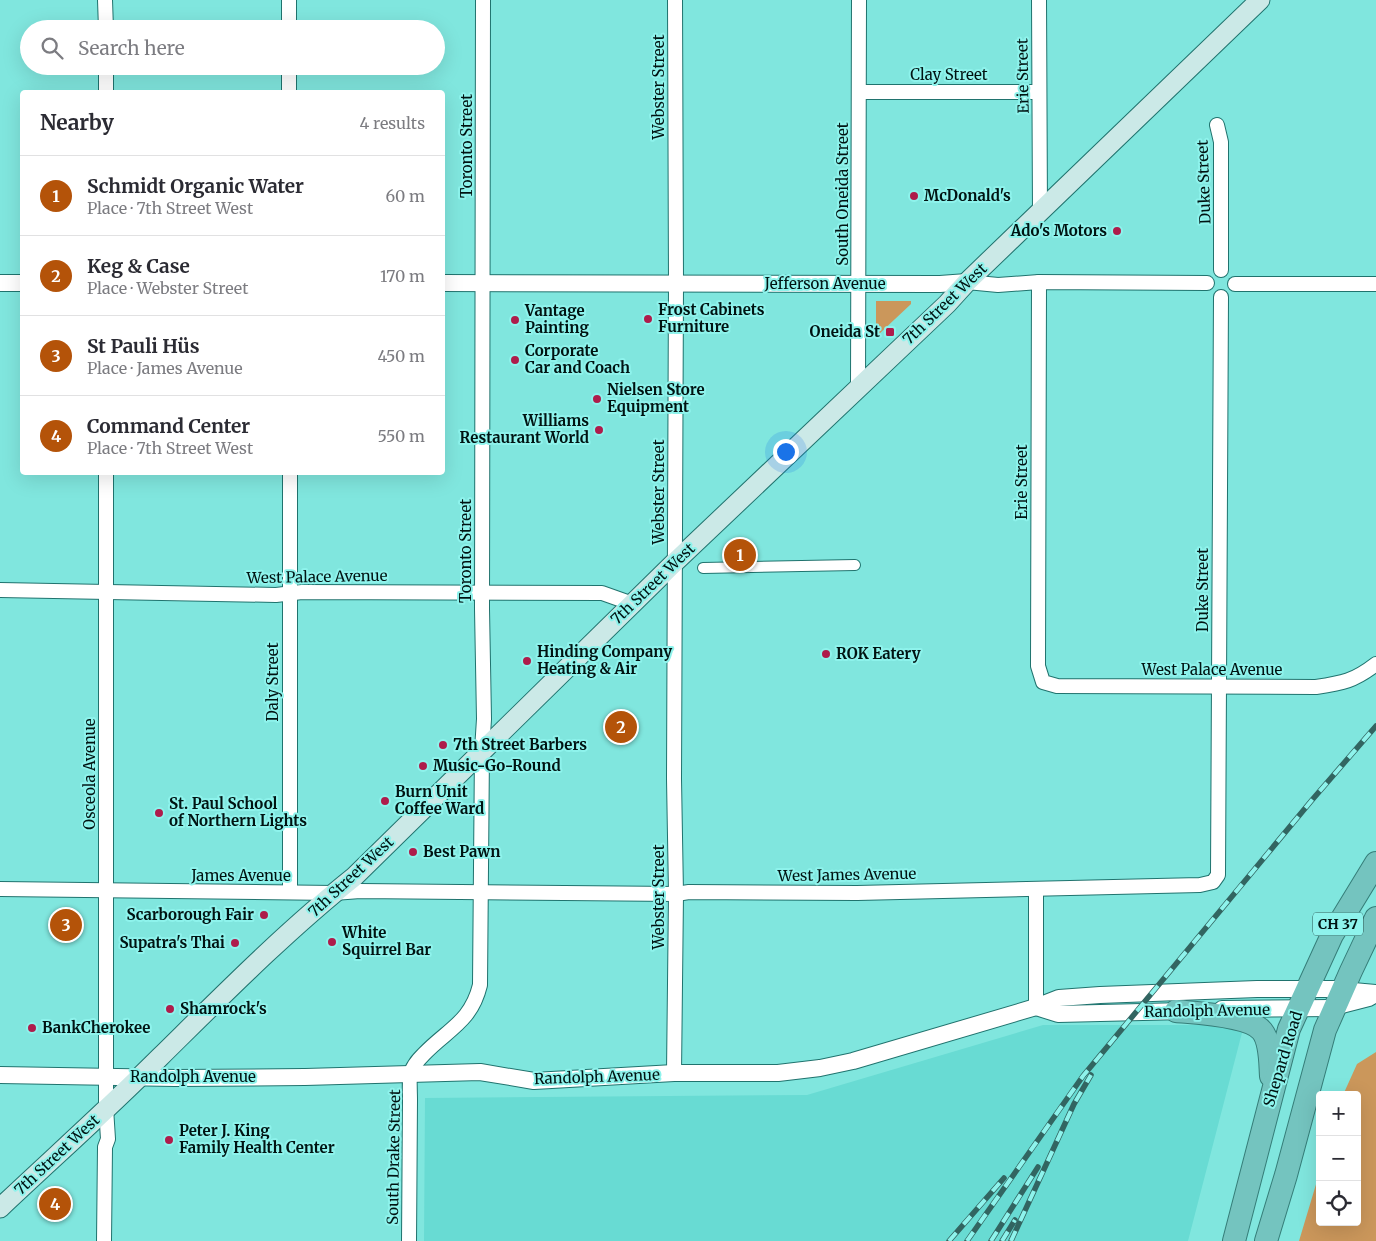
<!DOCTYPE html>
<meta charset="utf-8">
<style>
body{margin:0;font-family:Merriweather,serif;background:#f2f2f3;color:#2b2b33}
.controls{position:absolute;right:15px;bottom:15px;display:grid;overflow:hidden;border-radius:5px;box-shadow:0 5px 20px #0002}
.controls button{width:45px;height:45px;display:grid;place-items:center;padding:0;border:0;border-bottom:1px solid #e1e1e2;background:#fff;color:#2b2b33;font:25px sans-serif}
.you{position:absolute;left:785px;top:451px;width:18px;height:18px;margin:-12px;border:4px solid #fff;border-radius:50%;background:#1a73e8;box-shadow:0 0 0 8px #1a73e833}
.badge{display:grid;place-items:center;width:32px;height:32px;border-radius:50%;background:#b45309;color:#fff;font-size:16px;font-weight:700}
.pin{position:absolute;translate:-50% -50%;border:2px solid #fff;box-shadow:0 1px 5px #0006}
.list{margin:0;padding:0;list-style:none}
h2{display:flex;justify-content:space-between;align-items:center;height:65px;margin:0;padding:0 20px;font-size:21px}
h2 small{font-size:16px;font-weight:400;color:#7c7c81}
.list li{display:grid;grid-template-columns:32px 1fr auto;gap:15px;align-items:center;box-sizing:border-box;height:80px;padding:0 20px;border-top:1px solid #e1e1e2}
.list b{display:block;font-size:19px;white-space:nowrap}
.list p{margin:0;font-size:16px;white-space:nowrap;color:#7c7c81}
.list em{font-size:16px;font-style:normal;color:#7c7c81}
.icon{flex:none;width:28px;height:28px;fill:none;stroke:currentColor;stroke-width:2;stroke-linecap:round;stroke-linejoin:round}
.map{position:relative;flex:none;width:1376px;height:1241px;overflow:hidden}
.search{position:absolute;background:#fff;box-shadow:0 5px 20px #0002;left:20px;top:20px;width:425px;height:55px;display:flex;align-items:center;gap:12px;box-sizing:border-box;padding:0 18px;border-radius:28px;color:#7c7c81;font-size:19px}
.panel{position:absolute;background:#fff;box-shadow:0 5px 20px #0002;left:20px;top:90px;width:425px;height:385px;border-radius:5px}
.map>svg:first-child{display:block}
.built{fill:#68dbd3}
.green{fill:#cb975b}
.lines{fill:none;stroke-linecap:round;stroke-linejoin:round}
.pedestrian-casing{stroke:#20736e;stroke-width:12}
.minor-casing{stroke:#20736e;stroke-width:16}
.tertiary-casing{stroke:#20736e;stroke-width:18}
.secondary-casing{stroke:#20736e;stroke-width:21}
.trunk-casing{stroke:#357d78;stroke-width:24}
.pedestrian{stroke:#fff;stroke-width:10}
.minor{stroke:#fff;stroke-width:14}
.tertiary{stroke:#fff;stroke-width:16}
.secondary{stroke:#cbe9e7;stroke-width:19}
.trunk{stroke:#74c4bf;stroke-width:22}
.rail-casing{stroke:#326561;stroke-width:5.5}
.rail{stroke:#8ef3ec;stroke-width:4;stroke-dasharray:11;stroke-linecap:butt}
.poi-dot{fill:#ae1c4b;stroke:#8ef3ec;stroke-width:2}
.labels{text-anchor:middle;stroke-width:4;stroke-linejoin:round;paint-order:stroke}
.shield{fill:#8ef3ec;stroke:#2b5653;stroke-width:1}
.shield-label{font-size:14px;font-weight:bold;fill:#001312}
.street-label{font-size:15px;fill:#001312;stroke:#8ef3ec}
.poi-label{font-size:15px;font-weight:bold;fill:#001312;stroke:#8ef3ec;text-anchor:start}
</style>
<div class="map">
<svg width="1376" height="1241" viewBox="0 0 1376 1241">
<rect width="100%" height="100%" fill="#80e6de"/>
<path class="built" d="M1043 1025H1244L1188 1241H424L425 1098 807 1095Z"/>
<g class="green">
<path d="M876 301H911V304L878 335 876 334Z"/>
<path d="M1376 1052V1241H1299L1320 1171V1222H1357V1095H1343L1357 1064Z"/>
</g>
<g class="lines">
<g class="pedestrian-casing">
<path id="pedestrian" d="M703 568 855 565"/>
</g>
<g class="minor-casing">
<g id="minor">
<path d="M105 0 106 29"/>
<path d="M1039 0 1040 212"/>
<path d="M289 29V0"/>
<path d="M106 66V92"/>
<path d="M289 92V66"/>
<path d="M859 92H1039"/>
<path d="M1217 125 1221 142V270"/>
<path d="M967 282 998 285 1039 282 1207 283"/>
<path d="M1039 282 1038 666 1043 682 1057 686 1316 687C1343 683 1354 681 1376 664"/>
<path d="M1235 284H1376"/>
<path d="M858 387 859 0"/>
<path d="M0 590 276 595 302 592 602 593 633 604"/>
<path d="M0 889 334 893 360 891 676 894 689 892 857 893 1200 885 1213 882 1218 875 1221 297"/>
<path d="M1036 889V1007"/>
<path d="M290 892V472"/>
<path d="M1342 989 1376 992"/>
<path d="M1334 1008 1369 999 1376 995"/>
<path d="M674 1073 676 894 674 779 676 283 675 0"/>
<path d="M104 1241 105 1147 108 1139 106 1108V472"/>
<path d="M409 1241 410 1100C410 1093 409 1076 411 1073 413 1065 419 1059 424 1054 448 1029 471 1022 480 985L482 750 484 719 482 609 483 0"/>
</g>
</g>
<g class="tertiary-casing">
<g id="tertiary">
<path d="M0 283H22"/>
<path d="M442 283 940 284 967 282"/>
<path d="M1036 1007 1058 1014 1185 1011"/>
<path d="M1222 1009 1334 1008"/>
<path d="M0 1075 175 1078 305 1077 480 1072 534 1081 674 1073H778L820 1068 853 1061 1036 1007 1059 998 1100 995 1257 989H1342"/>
</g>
</g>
<g class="secondary-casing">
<path id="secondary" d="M0 1208C53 1158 108 1109 160 1057 222 996 285 932 354 877L675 562 947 304 967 282 1260 0"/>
</g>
<g class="trunk-casing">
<g id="trunk">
<path d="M1176 1011C1196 1013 1249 1015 1262 1031 1271 1042 1270 1063 1271 1076"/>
<path d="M1234 1241 1289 1029 1332 935 1376 863"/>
<path d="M1266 1241 1286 1175 1325 1030 1351 971 1376 918"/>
</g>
</g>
<use href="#pedestrian" class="pedestrian"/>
<use href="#minor" class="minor"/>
<use href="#tertiary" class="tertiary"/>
<use href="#secondary" class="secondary"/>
<use href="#trunk" class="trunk"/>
<g class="rail-casing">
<g id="rail">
<path d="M949 1241 1004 1178"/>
<path d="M967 1241 1083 1076 1312 800 1376 726"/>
<path d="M991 1241 1038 1167"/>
<path d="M1002 1241 1015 1220"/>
<path d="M1011 1241 1074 1104 1091 1075"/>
</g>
</g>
<use href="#rail" class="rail"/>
</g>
<g class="poi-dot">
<circle cx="914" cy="196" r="5"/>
<circle cx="1117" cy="231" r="5"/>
<circle cx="648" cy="319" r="5"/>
<circle cx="515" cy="320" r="5"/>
<rect x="885" y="327" width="10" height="10" rx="2.5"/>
<circle cx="515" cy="360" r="5"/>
<circle cx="597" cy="399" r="5"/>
<circle cx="599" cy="430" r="5"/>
<circle cx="826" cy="654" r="5"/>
<circle cx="527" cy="661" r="5"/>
<circle cx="443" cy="745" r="5"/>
<circle cx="423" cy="766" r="5"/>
<circle cx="385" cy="801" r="5"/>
<circle cx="159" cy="813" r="5"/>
<circle cx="413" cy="852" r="5"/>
<circle cx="264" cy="915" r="5"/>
<circle cx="332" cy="942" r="5"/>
<circle cx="235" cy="943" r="5"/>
<circle cx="170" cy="1009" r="5"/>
<circle cx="32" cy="1028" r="5"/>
<circle cx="169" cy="1140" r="5"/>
</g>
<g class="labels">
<rect class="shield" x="1313" y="912.5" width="50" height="23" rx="4"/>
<g class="shield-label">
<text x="1338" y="929">CH 37</text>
</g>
<g class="street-label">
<text x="949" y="80">Clay Street</text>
<text transform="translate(1023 76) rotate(-91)" y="5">Erie Street</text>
<text transform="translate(659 87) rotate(-90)" y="5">Webster Street</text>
<text transform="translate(467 146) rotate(-90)" y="5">Toronto Street</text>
<text transform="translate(1204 182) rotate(-92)" y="5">Duke Street</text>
<text transform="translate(843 194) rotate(-90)" y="5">South Oneida Street</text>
<text x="825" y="289">Jefferson Avenue</text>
<text transform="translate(945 304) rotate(-44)" y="5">7th Street West</text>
<text transform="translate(1022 482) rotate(-90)" y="5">Erie Street</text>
<text transform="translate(659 492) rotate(-90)" y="5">Webster Street</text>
<text transform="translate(466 551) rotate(-90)" y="5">Toronto Street</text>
<text transform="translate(317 577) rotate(-1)" y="5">West Palace Avenue</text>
<text transform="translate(653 584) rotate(-44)" y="5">7th Street West</text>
<text transform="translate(1203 590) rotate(-90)" y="5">Duke Street</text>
<text x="1212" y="675">West Palace Avenue</text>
<text transform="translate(273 682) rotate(-90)" y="5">Daly Street</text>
<text transform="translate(90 774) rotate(-90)" y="5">Osceola Avenue</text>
<text transform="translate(847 875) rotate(-1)" y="5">West James Avenue</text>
<text x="241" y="881">James Avenue</text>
<text transform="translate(351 877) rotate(-43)" y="5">7th Street West</text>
<text transform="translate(659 897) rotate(-90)" y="5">Webster Street</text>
<text transform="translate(1207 1011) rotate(-1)" y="5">Randolph Avenue</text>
<text transform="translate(1283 1059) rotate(-73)" y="5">Shepard Road</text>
<text x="193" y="1082">Randolph Avenue</text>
<text transform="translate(597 1077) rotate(-2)" y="5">Randolph Avenue</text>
<text transform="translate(57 1155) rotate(-43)" y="5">7th Street West</text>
<text transform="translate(394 1157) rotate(-89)" y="5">South Drake Street</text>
</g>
<g class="poi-label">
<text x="924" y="201">McDonald's</text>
<text x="1107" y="236" text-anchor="end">Ado's Motors</text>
<text x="658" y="315">Frost Cabinets<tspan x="658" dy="17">Furniture</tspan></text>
<text x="525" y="316">Vantage<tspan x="525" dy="17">Painting</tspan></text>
<text x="880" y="337" text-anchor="end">Oneida St</text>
<text x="525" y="356">Corporate<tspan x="525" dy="17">Car and Coach</tspan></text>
<text x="607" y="395">Nielsen Store<tspan x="607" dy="17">Equipment</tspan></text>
<text x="589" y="426" text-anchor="end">Williams<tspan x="589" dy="17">Restaurant World</tspan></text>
<text x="537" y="657">Hinding Company<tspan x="537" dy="17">Heating &amp; Air</tspan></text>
<text x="836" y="659">ROK Eatery</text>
<text x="453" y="750">7th Street Barbers</text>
<text x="433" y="771">Music-Go-Round</text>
<text x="395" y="797">Burn Unit<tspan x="395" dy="17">Coffee Ward</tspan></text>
<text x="169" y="809">St. Paul School<tspan x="169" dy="17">of Northern Lights</tspan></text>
<text x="423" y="857">Best Pawn</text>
<text x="254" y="920" text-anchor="end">Scarborough Fair</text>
<text x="342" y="938">White<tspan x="342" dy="17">Squirrel Bar</tspan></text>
<text x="225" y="948" text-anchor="end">Supatra's Thai</text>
<text x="180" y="1014">Shamrock's</text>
<text x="42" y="1033">BankCherokee</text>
<text x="179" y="1136">Peter J. King<tspan x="179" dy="17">Family Health Center</tspan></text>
</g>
</g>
</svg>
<div class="controls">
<button>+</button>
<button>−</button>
<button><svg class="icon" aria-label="locate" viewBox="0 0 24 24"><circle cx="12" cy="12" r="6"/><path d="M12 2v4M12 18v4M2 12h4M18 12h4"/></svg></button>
</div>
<div class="you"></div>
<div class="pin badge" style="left:740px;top:555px">1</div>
<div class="pin badge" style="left:621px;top:727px">2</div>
<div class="pin badge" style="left:66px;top:925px">3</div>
<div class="pin badge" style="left:55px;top:1204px">4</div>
<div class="search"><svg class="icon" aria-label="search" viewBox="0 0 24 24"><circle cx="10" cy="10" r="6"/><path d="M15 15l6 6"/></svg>Search here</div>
<section class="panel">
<h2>Nearby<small>4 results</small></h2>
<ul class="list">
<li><span class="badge">1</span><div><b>Schmidt Organic Water</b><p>Place · 7th Street West</p></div><em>60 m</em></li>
<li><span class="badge">2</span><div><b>Keg &amp; Case</b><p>Place · Webster Street</p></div><em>170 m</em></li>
<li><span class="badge">3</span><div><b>St Pauli Hüs</b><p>Place · James Avenue</p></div><em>450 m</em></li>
<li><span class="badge">4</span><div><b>Command Center</b><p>Place · 7th Street West</p></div><em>550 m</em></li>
</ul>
</section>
</div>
